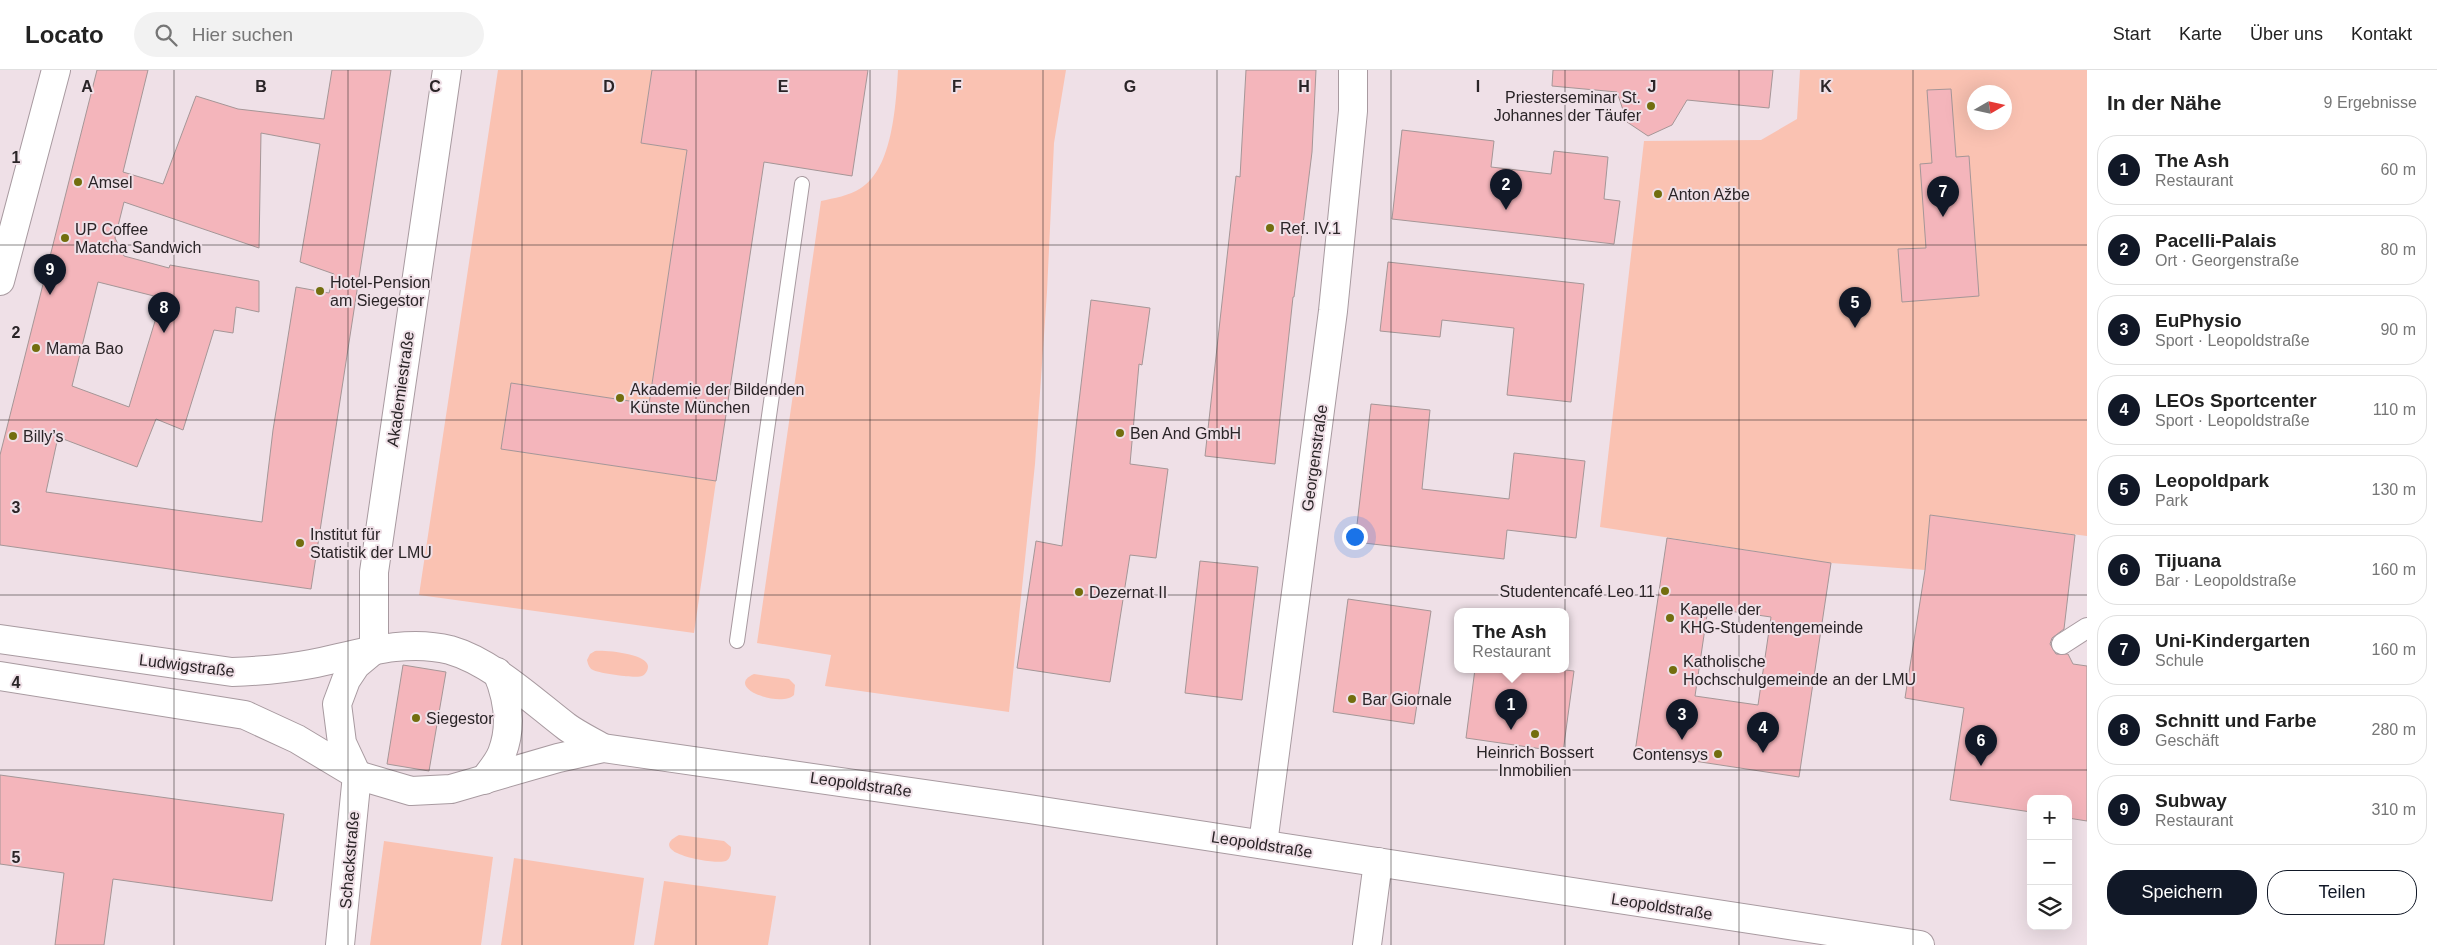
<!DOCTYPE html>
<html lang="de">
<meta charset="utf-8">
<style>
body{margin:0;font-family:Arial,sans-serif;background:#f2f2f2;color:#222}
.controls{position:absolute;right:15px;bottom:15px;display:grid;overflow:hidden;border-radius:10px;box-shadow:0 5px 20px #0002}
.controls button{width:45px;height:45px;display:grid;place-items:center;padding:0;border:0;border-bottom:1px solid #e0e0e0;background:#fff;color:#222;font:25px sans-serif}
.compass{position:absolute;left:1967px;top:15px;width:45px;height:45px;border-radius:50%;background:#fff;box-shadow:0 5px 20px #0002;rotate:81deg}
.you{position:absolute;left:1354px;top:466px;width:18px;height:18px;margin:-12px;border:4px solid #fff;border-radius:50%;background:#1a73e8;box-shadow:0 0 0 8px #1a73e833}
.badge{display:grid;place-items:center;width:32px;height:32px;border-radius:50%;background:#111827;color:#fff;font-size:16px;font-weight:700}
.pin{position:absolute;translate:-50% -41px;filter:drop-shadow(0 1px 2px #0008)}
.pin::after{content:'';position:absolute;top:26px;width:18px;height:15px;background:inherit;clip-path:polygon(0 0,100% 0,50% 100%)}
.popup{position:absolute;left:1454px;top:538px;width:115px;height:65px;box-sizing:border-box;display:grid;place-content:center;border-radius:10px;background:#fff;filter:drop-shadow(0 1px 4px #0005);font-size:16px;white-space:nowrap;color:#767676}
.popup b{font-size:19px;color:#222}
.popup::after{content:'';position:absolute;left:50%;top:100%;margin-left:-10px;border:10px solid transparent;border-top-color:#fff}
.list{margin:0;padding:0;list-style:none}
h2{display:flex;justify-content:space-between;align-items:center;height:65px;margin:0;padding:0 20px;font-size:21px}
h2 small{font-size:16px;font-weight:400;color:#767676}
.list li{display:grid;grid-template-columns:32px 1fr auto;gap:15px;align-items:center;box-sizing:border-box;height:70px;margin:0 10px 10px;padding:0 10px;border:1px solid #e0e0e0;border-radius:20px}
.list b{display:block;font-size:19px;white-space:nowrap}
.list p{margin:0;font-size:16px;white-space:nowrap;color:#767676}
.list em{font-size:16px;font-style:normal;color:#767676}
.actions{display:flex;gap:10px;padding:15px 20px}
.actions a{flex:1;padding:11px 0;border:1px solid #111827;border-radius:20px;text-align:center;font-size:18px;color:#111827}
.actions .main{background:#111827;color:#fff}
.icon{flex:none;width:28px;height:28px;fill:none;stroke:currentColor;stroke-width:2;stroke-linecap:round;stroke-linejoin:round}
.map{position:relative;flex:none;width:2087px;height:875px;overflow:hidden}
header{display:flex;align-items:center;gap:30px;box-sizing:border-box;height:70px;padding:0 25px;background:#fff;border-bottom:1px solid #e0e0e0}
header strong{font-size:24px}
nav{display:flex;gap:28px;margin-inline-start:auto;font-size:18px}
.search{width:350px;height:45px;background:#f2f2f2;display:flex;align-items:center;gap:12px;box-sizing:border-box;padding:0 18px;border-radius:28px;color:#767676;font-size:19px}
main{display:flex}
aside{flex:1;background:#fff}
.map>svg:first-child{display:block}
.green{fill:#fac2b2;fill-rule:evenodd}
.building{fill:#f4b5bb;stroke:#a59697;fill-rule:evenodd}
.lines{fill:none;stroke-linecap:round;stroke-linejoin:round}
.service-casing{stroke:#a89aa0;stroke-width:16}
.pedestrian-casing{stroke:#a89aa0;stroke-width:22}
.minor-casing{stroke:#a89aa0;stroke-width:30}
.secondary-casing{stroke:#a89aa0;stroke-width:30}
.service{stroke:#fff;stroke-width:14}
.pedestrian{stroke:#fff;stroke-width:20}
.minor{stroke:#fff;stroke-width:28}
.secondary{stroke:#fff;stroke-width:28}
.grid{fill:none;stroke:#2a2427;stroke-width:1;stroke-opacity:0.55}
.poi-dot{fill:#726e0e;stroke:#efe0e7;stroke-width:2}
.labels{text-anchor:middle;stroke-width:4;stroke-linejoin:round;paint-order:stroke}
.poi-label{font-size:16px;fill:#2a2427;stroke:#efe0e7;text-anchor:start}
.street-label{font-size:16px;fill:#2a2427;stroke:#efe0e7}
.grid-label{font-size:16px;text-anchor:middle;font-weight:bold;fill:#2a2427;stroke:#efe0e7;stroke-width:4;stroke-linejoin:round;paint-order:stroke}
</style>
<header>
<strong>Locato</strong>
<div class="search"><svg class="icon" aria-label="search" viewBox="0 0 24 24"><circle cx="10" cy="10" r="6"/><path d="M15 15l6 6"/></svg>Hier suchen</div>
<nav><a>Start</a><a>Karte</a><a>Über uns</a><a>Kontakt</a></nav>
</header>
<main>
<div class="map">
<svg width="2087" height="875" viewBox="0 0 2087 875">
<rect width="100%" height="100%" fill="#efe0e7"/>
<g class="green">
<path d="M498 0H652L641 73 687 80 649 334 511 313 501 379 716 411 694 563 419 525Z"/>
<path d="M898 0H1066L1054 73 1047 222 1035 394 1009 642 825 616 831 585 757 573 821 131C834 128 849 126 861 118 893 98 896 33 898 0Z"/>
<path d="M1800 0H2087V466L1930 445 1925 500 1831 493 1600 457 1644 71 1761 70 1797 49ZM1974 22H2004V52H1974Z"/>
<path d="M595 581C606 580 647 584 648 596 648 600 646 604 642 606 637 609 598 603 593 600 589 598 588 594 587 590L590 584Z"/>
<path d="M754 604 789 609 795 615 794 625C781 638 723 618 754 604Z"/>
<path d="M679 765 724 771 731 777C731 783 731 788 726 791 716 795 643 783 679 765Z"/>
<path d="M384 771 493 787 481 875H370Z"/>
<path d="M514 788 644 808 634 875H501Z"/>
<path d="M664 811 776 826 768 875H654Z"/>
</g>
<g class="building">
<path d="M97 0H148L123 102 163 114 196 26 238 39 324 49 332 0H391L311 519 0 475V385ZM261 63 320 74 300 192 334 204 329 223 296 217 273 360 262 452 46 422 58 367 137 397 156 349 183 360 214 260 233 263 236 237 259 242V211L170 195 169 198 124 186 115 168 124 132 259 178ZM98 212 162 228 129 337 72 316Z"/>
<path d="M652 0H868L852 106 764 92 716 411 501 379 511 313 649 334 687 80 641 73Z"/>
<path d="M1246 0H1316L1312 82 1294 227H1293L1275 394 1205 386 1236 106 1240 107Z"/>
<path d="M1553 0H1773L1769 38 1687 30 1672 55 1648 66 1627 52 1617 22 1552 16Z"/>
<path d="M1951 19 1956 87 1969 86 1979 226 1902 232 1898 179 1926 178 1920 94 1932 93 1927 20Z"/>
<path d="M1402 60 1494 71 1491 97 1551 104 1554 81 1608 87 1604 129 1620 131 1614 174 1392 149Z"/>
<path d="M1388 192 1584 214 1571 332 1507 325 1514 258 1442 250 1440 267 1380 261Z"/>
<path d="M1091 230 1150 238 1142 295 1139 294 1130 394 1168 399 1156 488 1130 485 1110 612 1017 598 1036 471 1062 476Z"/>
<path d="M1371 334 1430 340 1422 419 1509 429 1514 383 1585 391 1576 468 1507 460 1504 489 1355 472Z"/>
<path d="M1930 445 2075 465 2064 559 2052 568 2050 574 2056 584H2068L2073 594 2087 596V751L2068 748V729H2031V742L1950 730 1964 638 1905 628 1925 500Z"/>
<path d="M1667 468 1831 493 1799 707 1635 682ZM1708 538 1771 547 1758 635 1695 626Z"/>
<path d="M1200 491 1258 497 1242 630 1185 623Z"/>
<path d="M1348 529 1431 541 1414 654 1333 642Z"/>
<path d="M403 595 446 602 429 701 387 694Z"/>
<path d="M1475 599H1557L1574 601 1563 682 1466 668Z"/>
<path d="M0 705 284 744 272 831 113 809 104 875H55L64 803 0 794Z"/>
</g>
<g class="lines">
<g class="service-casing">
<path id="service" d="M737 571 802 114"/>
</g>
<g class="pedestrian-casing">
<path id="pedestrian" d="M2062 574 2087 558"/>
</g>
<g class="minor-casing">
<g id="minor">
<path d="M0 211 56 0"/>
<path d="M484 710C490 702 498 693 502 683 512 657 508 628 497 602"/>
<path d="M1263 774 1333 241 1353 41V0"/>
<path d="M340 875 357 705 342 673 337 634 346 610 356 595 374 580V502L447 0"/>
<path d="M1367 875 1378 792"/>
</g>
</g>
<g class="secondary-casing">
<g id="secondary">
<path d="M0 569 232 602C259 601 285 599 311 594 356 585 404 568 450 580 492 592 533 631 567 657 578 665 591 671 603 678"/>
<path d="M0 606 245 645 297 669 357 705 411 721 451 719 558 688 603 678 1029 739 1920 875"/>
</g>
</g>
<use href="#service" class="service"/>
<use href="#pedestrian" class="pedestrian"/>
<use href="#minor" class="minor"/>
<use href="#secondary" class="secondary"/>
</g>
<path class="grid" d="M174 0V875M348 0V875M522 0V875M696 0V875M870 0V875M1043 0V875M1217 0V875M1391 0V875M1565 0V875M1739 0V875M1913 0V875M0 175H2087M0 350H2087M0 525H2087M0 700H2087"/>
<g class="poi-dot">
<circle cx="1651" cy="36" r="5"/>
<circle cx="78" cy="112" r="5"/>
<circle cx="1658" cy="124" r="5"/>
<circle cx="1270" cy="158" r="5"/>
<circle cx="65" cy="168" r="5"/>
<circle cx="320" cy="221" r="5"/>
<circle cx="36" cy="278" r="5"/>
<circle cx="620" cy="328" r="5"/>
<circle cx="1120" cy="363" r="5"/>
<circle cx="13" cy="366" r="5"/>
<circle cx="300" cy="473" r="5"/>
<circle cx="1665" cy="521" r="5"/>
<circle cx="1079" cy="522" r="5"/>
<circle cx="1670" cy="548" r="5"/>
<circle cx="1673" cy="600" r="5"/>
<circle cx="1352" cy="629" r="5"/>
<circle cx="416" cy="648" r="5"/>
<circle cx="1535" cy="664" r="5"/>
<circle cx="1718" cy="684" r="5"/>
</g>
<g class="labels">
<g class="poi-label">
<text x="1641" y="33" text-anchor="end">Priesterseminar St.<tspan x="1641" dy="18">Johannes der Täufer</tspan></text>
<text x="88" y="118">Amsel</text>
<text x="1668" y="130">Anton Ažbe</text>
<text x="1280" y="164">Ref. IV.1</text>
<text x="75" y="165">UP Coffee<tspan x="75" dy="18">Matcha Sandwich</tspan></text>
<text x="330" y="218">Hotel-Pension<tspan x="330" dy="18">am Siegestor</tspan></text>
<text x="46" y="284">Mama Bao</text>
<text x="630" y="325">Akademie der Bildenden<tspan x="630" dy="18">Künste München</tspan></text>
<text x="1130" y="369">Ben And GmbH</text>
<text x="23" y="372">Billy’s</text>
<text x="310" y="470">Institut für<tspan x="310" dy="18">Statistik der LMU</tspan></text>
<text x="1655" y="527" text-anchor="end">Studentencafé Leo 11</text>
<text x="1089" y="528">Dezernat II</text>
<text x="1680" y="545">Kapelle der<tspan x="1680" dy="18">KHG-Studentengemeinde</tspan></text>
<text x="1683" y="597">Katholische<tspan x="1683" dy="18">Hochschulgemeinde an der LMU</tspan></text>
<text x="1362" y="635">Bar Giornale</text>
<text x="426" y="654">Siegestor</text>
<text x="1535" y="688" text-anchor="middle">Heinrich Bossert<tspan x="1535" dy="18">Inmobilien</tspan></text>
<text x="1708" y="690" text-anchor="end">Contensys</text>
</g>
<g class="street-label">
<text transform="translate(400 319) rotate(-82)" y="6">Akademiestraße</text>
<text transform="translate(1314 388) rotate(-82)" y="6">Georgenstraße</text>
<text transform="translate(187 595) rotate(7)" y="6">Ludwigstraße</text>
<text transform="translate(861 714) rotate(8)" y="6">Leopoldstraße</text>
<text transform="translate(1262 774) rotate(9)" y="6">Leopoldstraße</text>
<text transform="translate(349 790) rotate(-85)" y="6">Schackstraße</text>
<text transform="translate(1662 836) rotate(9)" y="6">Leopoldstraße</text>
</g>
</g>
<g class="grid-label">
<text x="87" y="22">A</text>
<text x="261" y="22">B</text>
<text x="435" y="22">C</text>
<text x="609" y="22">D</text>
<text x="783" y="22">E</text>
<text x="957" y="22">F</text>
<text x="1130" y="22">G</text>
<text x="1304" y="22">H</text>
<text x="1478" y="22">I</text>
<text x="1652" y="22">J</text>
<text x="1826" y="22">K</text>
<text x="16" y="93">1</text>
<text x="16" y="268">2</text>
<text x="16" y="443">3</text>
<text x="16" y="618">4</text>
<text x="16" y="793">5</text>
</g>
</svg>
<div class="controls">
<button>+</button>
<button>−</button>
<button><svg class="icon" aria-label="layers" viewBox="0 0 24 24"><path d="M12 4l9 5-9 5-9-5zM3 14l9 5 9-5"/></svg></button>
</div>
<svg class="compass" viewBox="-18 -18 36 36"><path d="M0-13l5 13h-10z" fill="#e53935"/><path d="M0 13l5-13h-10z" fill="#767676"/></svg>
<div class="you"></div>
<div class="pin badge" style="left:1511px;top:660px">1</div>
<div class="popup"><b>The Ash</b>Restaurant</div>
<div class="pin badge" style="left:1506px;top:140px">2</div>
<div class="pin badge" style="left:1682px;top:670px">3</div>
<div class="pin badge" style="left:1763px;top:683px">4</div>
<div class="pin badge" style="left:1855px;top:258px">5</div>
<div class="pin badge" style="left:1981px;top:696px">6</div>
<div class="pin badge" style="left:1943px;top:147px">7</div>
<div class="pin badge" style="left:164px;top:263px">8</div>
<div class="pin badge" style="left:50px;top:225px">9</div>
</div>
<aside>
<h2>In der Nähe<small>9 Ergebnisse</small></h2>
<ul class="list">
<li><span class="badge">1</span><div><b>The Ash</b><p>Restaurant</p></div><em>60 m</em></li>
<li><span class="badge">2</span><div><b>Pacelli-Palais</b><p>Ort · Georgenstraße</p></div><em>80 m</em></li>
<li><span class="badge">3</span><div><b>EuPhysio</b><p>Sport · Leopoldstraße</p></div><em>90 m</em></li>
<li><span class="badge">4</span><div><b>LEOs Sportcenter</b><p>Sport · Leopoldstraße</p></div><em>110 m</em></li>
<li><span class="badge">5</span><div><b>Leopoldpark</b><p>Park</p></div><em>130 m</em></li>
<li><span class="badge">6</span><div><b>Tijuana</b><p>Bar · Leopoldstraße</p></div><em>160 m</em></li>
<li><span class="badge">7</span><div><b>Uni-Kindergarten</b><p>Schule</p></div><em>160 m</em></li>
<li><span class="badge">8</span><div><b>Schnitt und Farbe</b><p>Geschäft</p></div><em>280 m</em></li>
<li><span class="badge">9</span><div><b>Subway</b><p>Restaurant</p></div><em>310 m</em></li>
</ul>
<div class="actions"><a class="main">Speichern</a><a>Teilen</a></div>
</aside>
</main>
